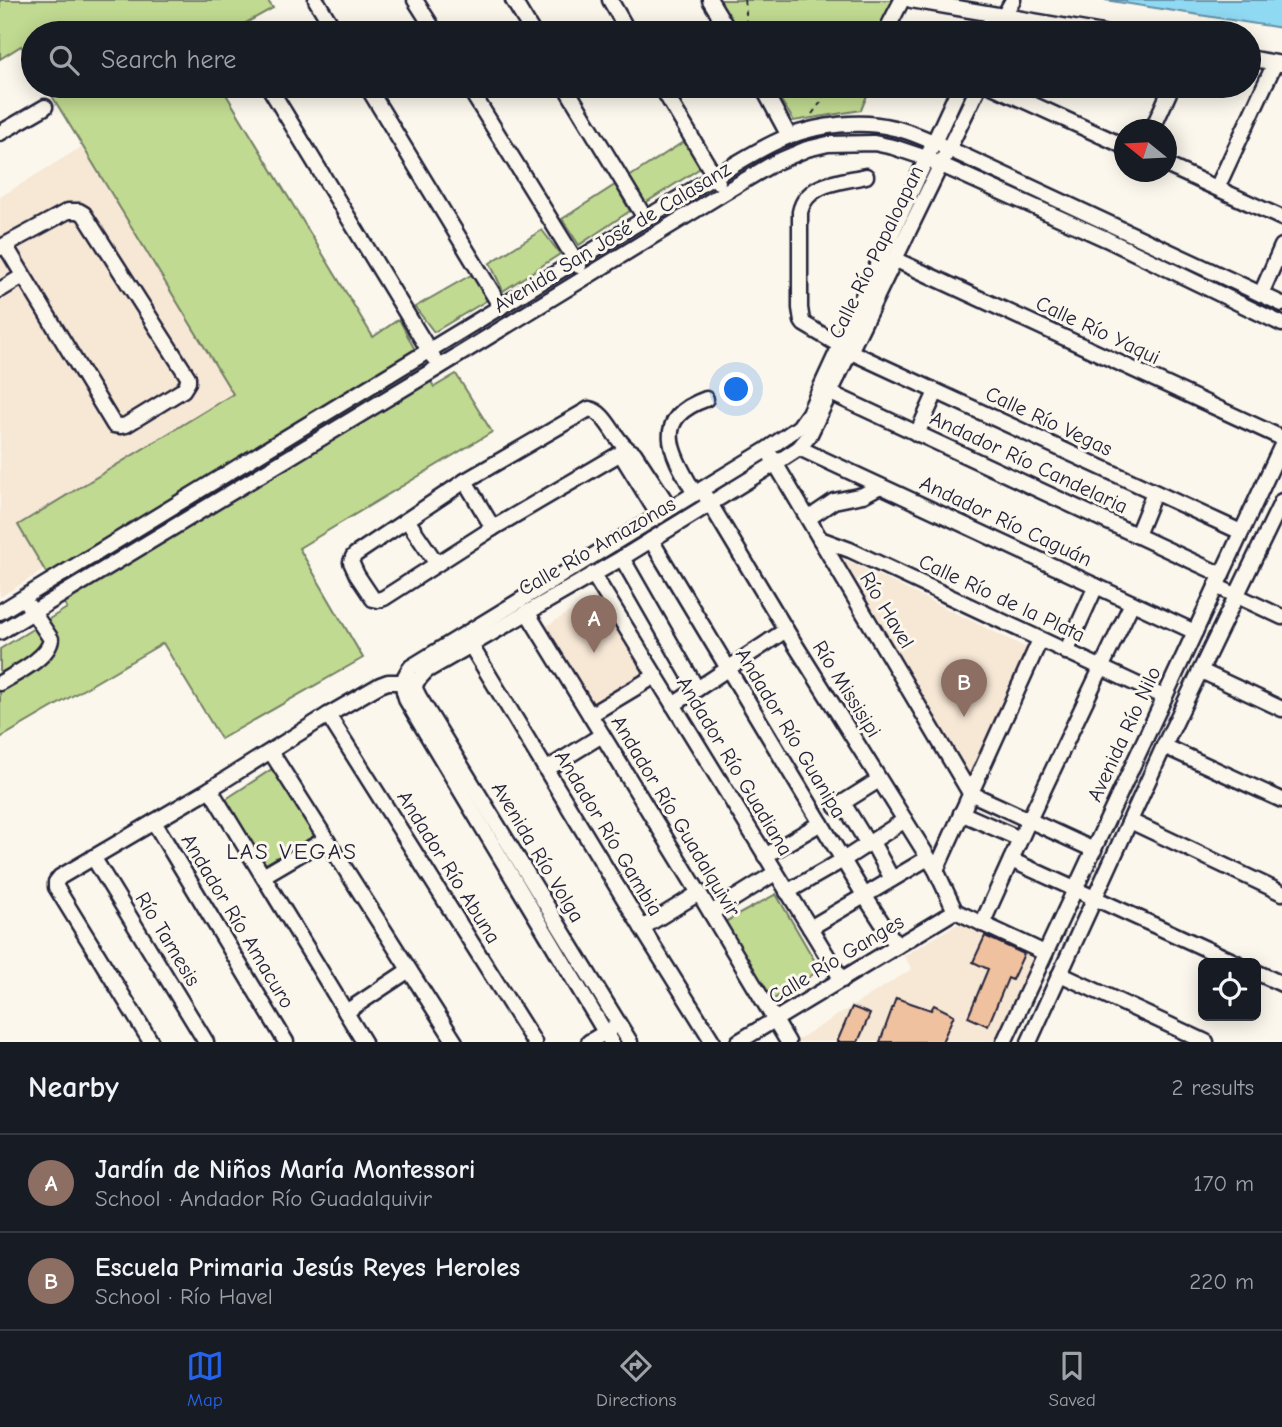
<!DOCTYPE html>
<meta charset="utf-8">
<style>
body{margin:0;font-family:"Comic Neue",sans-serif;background:#242831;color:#f1f3f6}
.controls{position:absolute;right:21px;bottom:21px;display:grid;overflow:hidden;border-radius:10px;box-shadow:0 4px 18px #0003}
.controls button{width:63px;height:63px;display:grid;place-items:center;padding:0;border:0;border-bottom:2px solid #363941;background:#171b24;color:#f1f3f6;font:35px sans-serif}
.compass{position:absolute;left:1114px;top:119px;width:63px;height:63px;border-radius:50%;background:#171b24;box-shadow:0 4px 18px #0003;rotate:288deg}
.you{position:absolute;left:737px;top:390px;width:24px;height:24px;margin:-18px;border:5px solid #fff;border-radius:50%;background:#1a73e8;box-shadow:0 0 0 10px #1a73e833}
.badge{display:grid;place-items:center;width:46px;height:46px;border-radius:50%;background:#2563eb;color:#fff;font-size:23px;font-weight:700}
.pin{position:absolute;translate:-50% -58px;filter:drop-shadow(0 2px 4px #0008)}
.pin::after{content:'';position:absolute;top:37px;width:24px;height:21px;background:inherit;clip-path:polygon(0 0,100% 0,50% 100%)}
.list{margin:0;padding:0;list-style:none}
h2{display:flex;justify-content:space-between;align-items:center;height:91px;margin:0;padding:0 28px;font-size:30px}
h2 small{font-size:23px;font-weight:400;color:#9ea1a6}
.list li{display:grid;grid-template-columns:46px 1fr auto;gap:21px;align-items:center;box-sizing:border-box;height:98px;padding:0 28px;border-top:2px solid #363941}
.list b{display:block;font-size:26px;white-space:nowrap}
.list p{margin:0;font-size:23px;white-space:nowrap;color:#9ea1a6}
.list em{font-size:23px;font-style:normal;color:#9ea1a6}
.icon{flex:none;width:38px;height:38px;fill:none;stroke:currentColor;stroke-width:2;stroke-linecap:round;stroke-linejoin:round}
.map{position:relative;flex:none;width:1282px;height:1042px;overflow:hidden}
.search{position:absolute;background:#171b24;box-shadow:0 4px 18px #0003;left:21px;right:21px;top:21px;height:77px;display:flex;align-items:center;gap:18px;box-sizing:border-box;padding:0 24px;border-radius:38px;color:#9ea1a6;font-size:26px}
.sheet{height:287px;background:#171b24}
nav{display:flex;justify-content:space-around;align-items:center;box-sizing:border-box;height:98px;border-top:2px solid #363941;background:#171b24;font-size:19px;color:#9ea1a6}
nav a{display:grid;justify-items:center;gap:4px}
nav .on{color:#2563eb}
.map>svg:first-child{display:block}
.built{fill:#f7e7d5}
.green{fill:#c1da91;stroke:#727e66;stroke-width:2}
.water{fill:#90d9f2;stroke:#6490a9;stroke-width:2}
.building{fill:#efc19f;stroke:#22223b;stroke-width:2}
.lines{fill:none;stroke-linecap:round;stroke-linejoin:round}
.minor-casing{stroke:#22223b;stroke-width:19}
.path{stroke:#22223b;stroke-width:2;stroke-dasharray:5 5;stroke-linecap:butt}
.minor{stroke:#fbf7ec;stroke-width:14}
.labels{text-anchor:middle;stroke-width:6;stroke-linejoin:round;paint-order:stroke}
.street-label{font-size:21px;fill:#22223b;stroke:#fbf7ec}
.neighbourhood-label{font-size:23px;letter-spacing:2px;fill:#22223b;stroke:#fbf7ec}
</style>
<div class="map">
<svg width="1282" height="1042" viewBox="0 0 1282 1042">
<rect width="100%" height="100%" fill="#fbf7ec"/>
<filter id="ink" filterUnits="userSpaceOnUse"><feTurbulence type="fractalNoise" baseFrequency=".0143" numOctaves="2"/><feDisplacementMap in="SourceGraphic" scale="14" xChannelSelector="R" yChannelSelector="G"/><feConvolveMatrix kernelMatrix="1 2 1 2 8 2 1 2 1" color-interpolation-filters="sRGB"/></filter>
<g filter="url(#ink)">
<g class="built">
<path d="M83 146 233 394 18 525 45 569 0 597V197Z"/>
<path d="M832 553 1031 650 968 785Z"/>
<path d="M597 595 647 677 592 712 542 629Z"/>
<path d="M964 920 1036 952 994 1042H797L796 1041 912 969 904 956Z"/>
</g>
<g class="green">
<path d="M0 0H267L273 8 244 24 248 33H33V66L21 46 0 59Z"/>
<path d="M718 0H895L891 33H739Z"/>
<path d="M46 86H221L373 337 399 319 434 387 456 374 492 432 299 548 363 658 221 739 163 643 0 738V649L67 608 18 525 233 394Z"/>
<path d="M772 86H871L861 110 794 121Z"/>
<path d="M685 141 702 167 645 203 629 177Z"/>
<path d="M615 185 630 211 579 245 562 219Z"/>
<path d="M542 230 560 254 503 291 490 263Z"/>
<path d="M471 275 489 299 434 332 415 307Z"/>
<path d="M272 769 315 835 262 866 226 799Z"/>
<path d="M776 894 820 970 769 1002 723 923Z"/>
</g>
<path class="water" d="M1105 0H1282V28Z"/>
<g class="building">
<path d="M985 936 1024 954 1012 980 1008 978 988 1026 968 1017 988 969 973 962Z"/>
<path d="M896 998 931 1010 934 1005 954 1015 942 1042H880Z"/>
<path d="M852 1007 870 1014 858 1042H837Z"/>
</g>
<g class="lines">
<g class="minor-casing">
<g id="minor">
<path d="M316 0 336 33"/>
<path d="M415 0 436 33"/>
<path d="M513 0 533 33"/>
<path d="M610 0 629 33"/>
<path d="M710 0 730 33"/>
<path d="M911 0 1103 33"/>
<path d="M885 33 902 0"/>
<path d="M985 33 991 21 1004 16 1013 0"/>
<path d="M1003 33 1006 27 1004 16"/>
<path d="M1249 58 1281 64"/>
<path d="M367 86 501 307"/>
<path d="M468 86 579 266"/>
<path d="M565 86 645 218"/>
<path d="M661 86 718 182"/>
<path d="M762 86 789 136"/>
<path d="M992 86 1124 146"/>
<path d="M269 87 433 357"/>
<path d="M1152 130 1172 86"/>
<path d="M0 133 45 107"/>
<path d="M1166 165 1282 218"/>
<path d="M866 176C840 182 806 183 800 212V308L802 321 804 324 851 352 1241 532"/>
<path d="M1217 188 1275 63"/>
<path d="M0 248 5 245 68 211H79L84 214 188 377V382L183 390 126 425 121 426 114 425 5 245"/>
<path d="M896 260 1282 438"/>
<path d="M0 290 23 276"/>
<path d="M1261 294 1282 246"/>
<path d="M824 390 1222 575"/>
<path d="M917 434 936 392"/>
<path d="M799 448 1195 632"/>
<path d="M626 450 493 528 384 598 378 600 373 599 357 575 351 562 353 557 356 554 465 481 589 409C608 412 615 445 634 453L670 508"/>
<path d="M626 450 624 459 659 516"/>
<path d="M771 456 970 793 1094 850"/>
<path d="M465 481 493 528"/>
<path d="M695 494C673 455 649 419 706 399"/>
<path d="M706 497 786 630 936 870 955 911"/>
<path d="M809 518 834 501 863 495 880 486"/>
<path d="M407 520 437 564"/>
<path d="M1137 535 1154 493"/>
<path d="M820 539 850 550 1164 697"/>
<path d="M651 540 864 895 897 946"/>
<path d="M622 558 697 689"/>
<path d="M593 574 842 980"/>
<path d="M1216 586 1282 617"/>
<path d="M0 612 715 176C738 163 761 147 787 137 818 125 861 119 894 128 913 132 931 141 949 149L1282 304"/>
<path d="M527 612 699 893 788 1042"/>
<path d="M0 632 439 367 725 192 774 163 807 149 828 144 874 143 893 147 926 158 1106 239 1282 324"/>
<path d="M470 644 642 928 713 1042"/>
<path d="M1066 652 1096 586"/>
<path d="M1201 671 1282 709"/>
<path d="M416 682 426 671 622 558 776 463 799 448 809 436 979 86"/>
<path d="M416 682 415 689 419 697 630 1042"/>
<path d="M0 683C15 674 49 658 51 639L28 605"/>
<path d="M673 705 786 630"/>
<path d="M328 715 534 1042"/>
<path d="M590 715 655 676"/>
<path d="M1164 746 1282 800"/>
<path d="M271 752 455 1042"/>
<path d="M547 769 602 735"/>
<path d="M210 789 364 1042"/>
<path d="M843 803 868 844"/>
<path d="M836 807 879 780"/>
<path d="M961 813 1020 839"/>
<path d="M1130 821 1282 893"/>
<path d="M154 822 286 1042"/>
<path d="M872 842 892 879"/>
<path d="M765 856 821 823"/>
<path d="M93 857 206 1042"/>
<path d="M1011 860 1237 963"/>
<path d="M936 870 1040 640"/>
<path d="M263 876 326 839"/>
<path d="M787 892 843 860 905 820"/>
<path d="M955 911 1045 953"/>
<path d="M711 913 775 873"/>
<path d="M982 924 1029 820 1132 603"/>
<path d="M642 928 699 893"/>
<path d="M810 928 928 858"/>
<path d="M1256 972 1282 984"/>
<path d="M1060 974 1206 1042"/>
<path d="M346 1012 409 970"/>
<path d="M151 1042 56 887V882L60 877 210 789 328 715 380 685 388 682H411"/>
<path d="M589 1042 611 1029"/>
<path d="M611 1042 407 701C402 686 400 681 411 667L766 450 799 427 809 413 960 86"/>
<path d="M738 1042 955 911"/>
<path d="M1004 1042 1282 445"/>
<path d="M1029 1042 1164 746 1282 501"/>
</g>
</g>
<g class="path">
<path d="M744 0C746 12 748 21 744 33"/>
<path d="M807 86 823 94 852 89 857 86"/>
<path d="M812 114 821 102 823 94"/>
</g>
<use href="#minor" class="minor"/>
</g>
</g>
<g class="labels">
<g class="street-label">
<text transform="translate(612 237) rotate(-31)" y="7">Avenida San José de Calasanz</text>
<text transform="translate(876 252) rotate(-64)" y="7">Calle Río Papaloapan</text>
<text transform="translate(1098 330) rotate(25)" y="7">Calle Río Yaqui</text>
<text transform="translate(1049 421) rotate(25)" y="7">Calle Río Vegas</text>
<text transform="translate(1029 462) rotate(25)" y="7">Andador Río Candelaria</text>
<text transform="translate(1006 521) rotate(25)" y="7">Andador Río Caguán</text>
<text transform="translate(597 546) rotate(-30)" y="7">Calle Río Amazonas</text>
<text transform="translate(1002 598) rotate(25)" y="7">Calle Río de la Plata</text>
<text transform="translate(887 610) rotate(59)" y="7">Río Havel</text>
<text transform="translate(847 689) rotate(58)" y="7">Río Missisipi</text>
<text transform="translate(791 733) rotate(59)" y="7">Andador Río Guanipa</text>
<text transform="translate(1124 734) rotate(-65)" y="7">Avenida Río Nilo</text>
<text transform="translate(735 766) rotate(59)" y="7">Andador Río Guadiana</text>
<text transform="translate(676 816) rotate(59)" y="7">Andador Río Guadalquivir</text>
<text transform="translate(609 833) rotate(59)" y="7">Andador Río Gambia</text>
<text transform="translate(538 852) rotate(59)" y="7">Avenida Río Volga</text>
<text transform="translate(449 867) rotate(58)" y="7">Andador Río Abuna</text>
<text transform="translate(238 921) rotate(59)" y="7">Andador Río Amacuro</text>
<text transform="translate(168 939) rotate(59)" y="7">Río Tamesis</text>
<text transform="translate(836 959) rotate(-31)" y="7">Calle Río Ganges</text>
</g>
<g class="neighbourhood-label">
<text x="292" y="859">LAS VEGAS</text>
</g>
</g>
</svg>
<div class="controls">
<button><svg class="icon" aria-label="locate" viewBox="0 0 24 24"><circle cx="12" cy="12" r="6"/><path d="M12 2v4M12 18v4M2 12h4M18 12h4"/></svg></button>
</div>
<svg class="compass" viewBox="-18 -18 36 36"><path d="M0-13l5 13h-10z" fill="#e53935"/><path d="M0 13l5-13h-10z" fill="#9ea1a6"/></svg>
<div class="you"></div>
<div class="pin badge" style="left:594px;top:653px;background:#8d6e63">A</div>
<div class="pin badge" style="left:964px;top:717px;background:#8d6e63">B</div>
<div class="search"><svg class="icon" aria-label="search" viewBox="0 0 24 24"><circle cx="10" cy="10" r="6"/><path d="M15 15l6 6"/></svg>Search here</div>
</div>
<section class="sheet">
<h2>Nearby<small>2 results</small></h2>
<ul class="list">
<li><span class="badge" style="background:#8d6e63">A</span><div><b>Jardín de Niños María Montessori</b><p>School · Andador Río Guadalquivir</p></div><em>170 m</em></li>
<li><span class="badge" style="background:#8d6e63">B</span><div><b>Escuela Primaria Jesús Reyes Heroles</b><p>School · Río Havel</p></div><em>220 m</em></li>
</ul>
</section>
<nav>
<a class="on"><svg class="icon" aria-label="map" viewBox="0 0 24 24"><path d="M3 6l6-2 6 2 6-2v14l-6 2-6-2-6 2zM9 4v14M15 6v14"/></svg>Map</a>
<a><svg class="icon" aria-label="directions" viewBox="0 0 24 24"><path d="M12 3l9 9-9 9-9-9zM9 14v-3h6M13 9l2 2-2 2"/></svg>Directions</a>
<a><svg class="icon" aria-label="saved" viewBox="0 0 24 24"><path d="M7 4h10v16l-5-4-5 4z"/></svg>Saved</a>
</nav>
